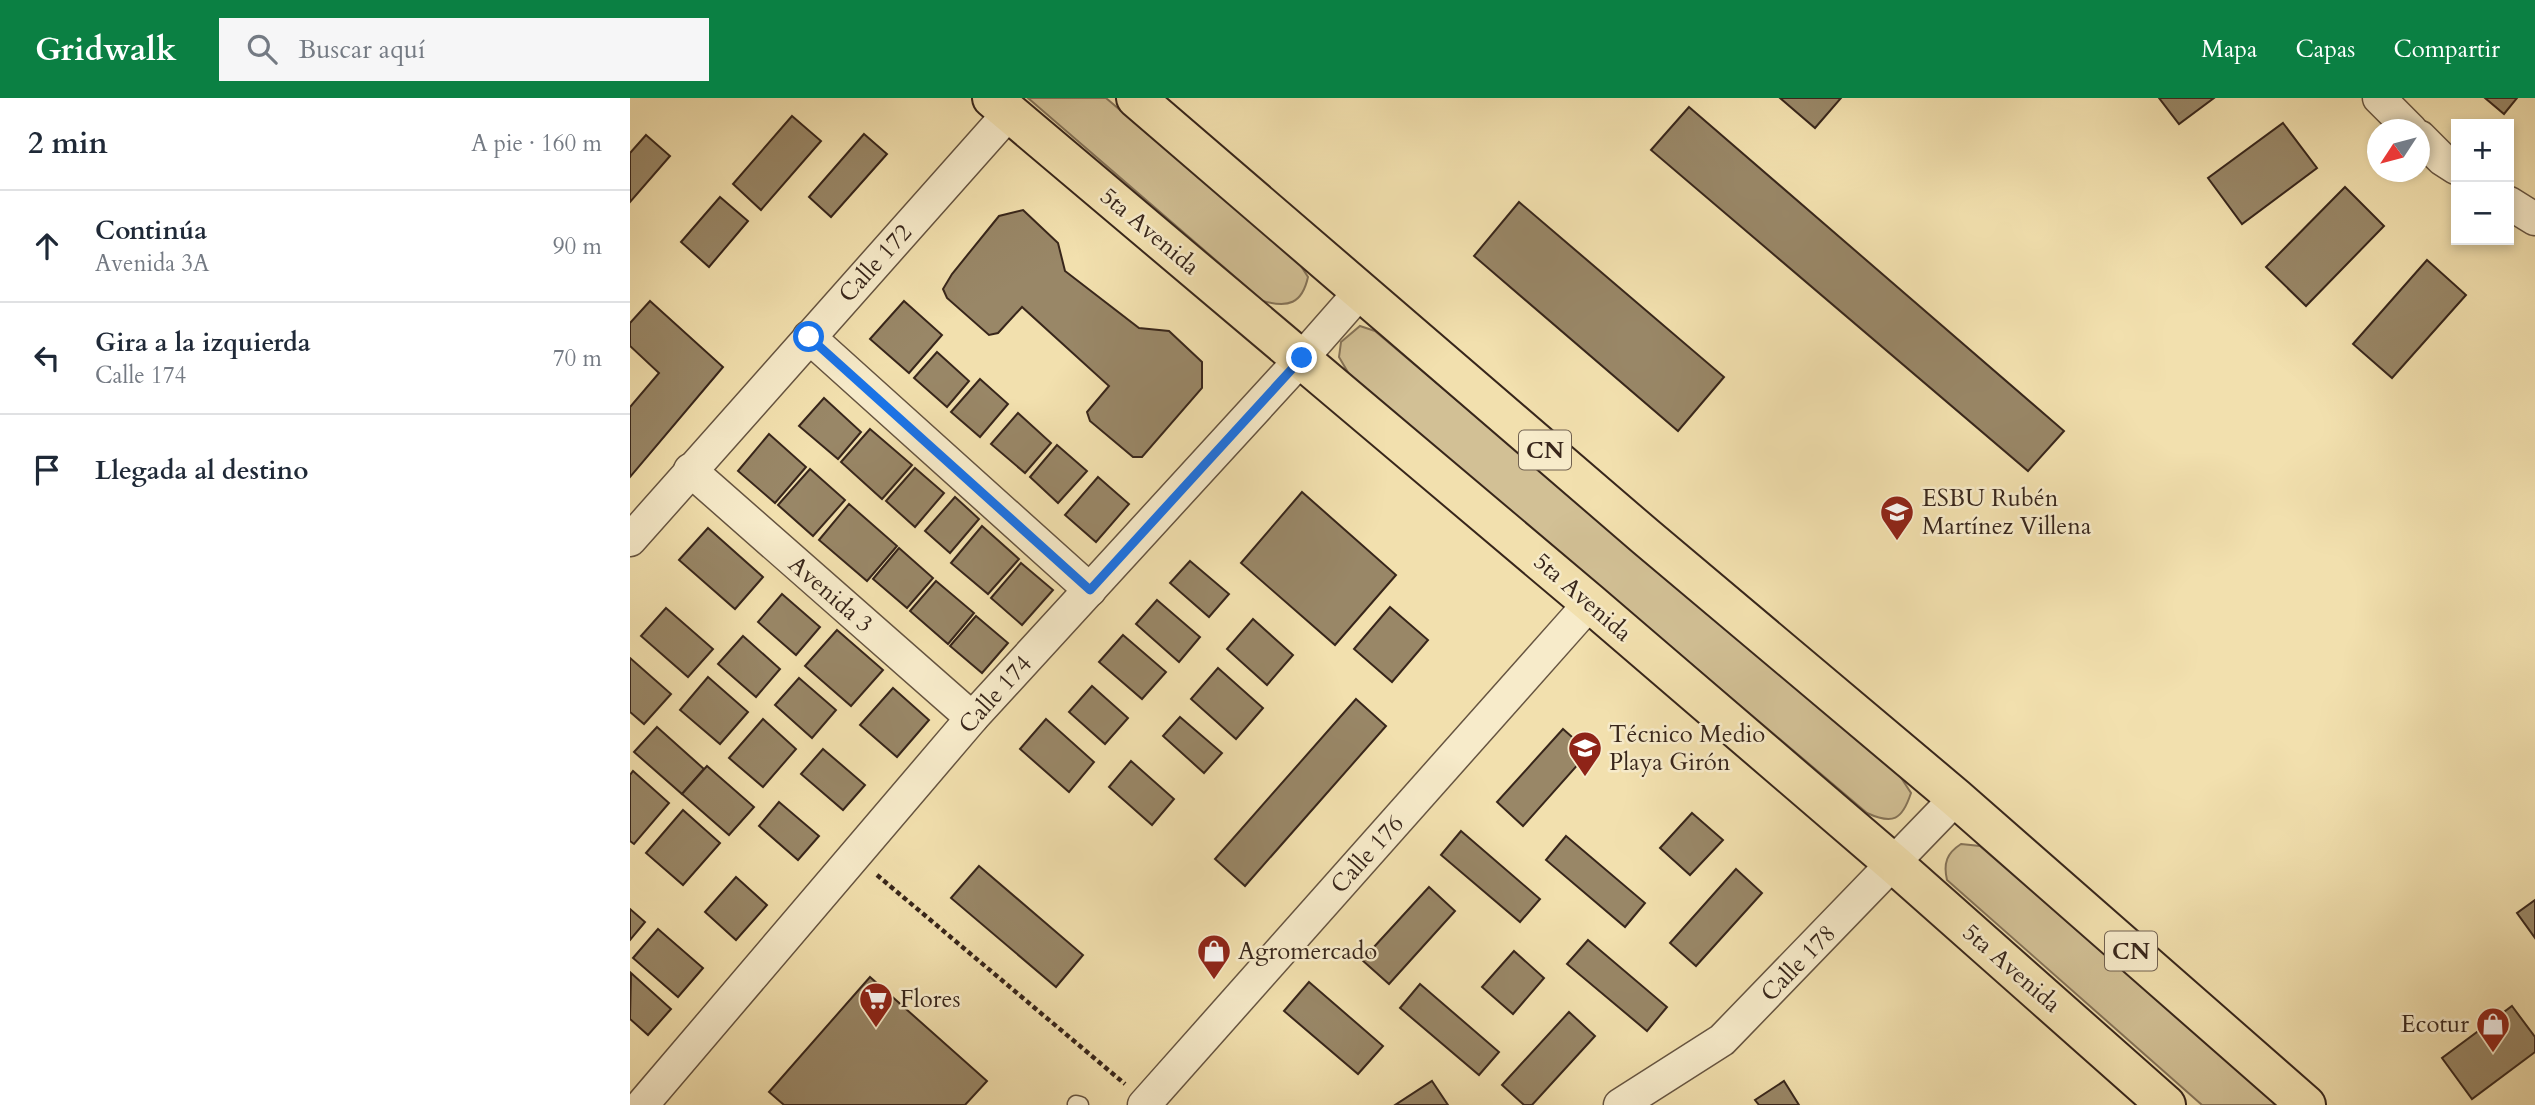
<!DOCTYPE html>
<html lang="es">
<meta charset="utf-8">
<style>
body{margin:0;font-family:Cardo,serif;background:#f6f6f7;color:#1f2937}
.controls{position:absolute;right:21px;top:21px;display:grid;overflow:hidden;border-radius:0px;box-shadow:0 4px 10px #0003}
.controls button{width:63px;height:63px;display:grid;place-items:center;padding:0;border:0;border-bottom:2px solid #e0e1e3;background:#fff;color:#1f2937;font:35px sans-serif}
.compass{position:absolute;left:1737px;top:21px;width:63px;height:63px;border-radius:50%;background:#fff;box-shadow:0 4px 10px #0003;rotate:234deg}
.stop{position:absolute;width:21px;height:21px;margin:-16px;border:5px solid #1a73e8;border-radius:50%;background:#fff}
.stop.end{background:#1a73e8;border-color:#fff;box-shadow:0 2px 7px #0008}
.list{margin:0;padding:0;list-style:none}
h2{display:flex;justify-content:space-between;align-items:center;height:91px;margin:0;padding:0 28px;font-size:30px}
h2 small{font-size:23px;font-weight:400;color:#747a83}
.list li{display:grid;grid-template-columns:46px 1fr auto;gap:21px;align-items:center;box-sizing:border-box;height:112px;padding:0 28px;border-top:2px solid #e0e1e3}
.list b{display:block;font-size:26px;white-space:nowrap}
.list p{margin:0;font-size:23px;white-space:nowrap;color:#747a83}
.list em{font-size:23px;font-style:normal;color:#747a83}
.icon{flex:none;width:38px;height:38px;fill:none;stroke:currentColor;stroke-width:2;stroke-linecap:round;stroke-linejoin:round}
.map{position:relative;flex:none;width:1905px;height:1007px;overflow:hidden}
header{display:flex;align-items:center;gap:42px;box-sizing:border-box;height:98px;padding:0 35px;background:#0b8043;color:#fff}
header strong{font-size:33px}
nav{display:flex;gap:38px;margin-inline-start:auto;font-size:24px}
.search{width:490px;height:63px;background:#f6f6f7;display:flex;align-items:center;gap:18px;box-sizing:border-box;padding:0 24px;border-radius:0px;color:#747a83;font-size:26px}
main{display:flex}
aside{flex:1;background:#fff}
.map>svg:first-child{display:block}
.green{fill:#d2c095;stroke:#857358;stroke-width:2}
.building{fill:#998767;stroke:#38261b;stroke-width:2}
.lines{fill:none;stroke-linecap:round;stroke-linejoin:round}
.service-casing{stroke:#665440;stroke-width:19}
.minor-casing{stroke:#665440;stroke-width:35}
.trunk-casing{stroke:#38261b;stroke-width:42}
.path{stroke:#38261b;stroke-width:4.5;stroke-dasharray:5 3.5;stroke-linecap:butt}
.service{stroke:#f7ebca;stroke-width:16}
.minor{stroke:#f7ebca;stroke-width:32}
.trunk{stroke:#f2e0ae;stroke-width:38}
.route{stroke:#1a73e8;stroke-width:9}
.labels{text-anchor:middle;stroke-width:5;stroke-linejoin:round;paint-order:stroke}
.shield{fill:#f7ebca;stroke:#716150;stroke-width:2}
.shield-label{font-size:23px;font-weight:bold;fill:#38261b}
.street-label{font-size:24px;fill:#38261b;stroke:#f7ebca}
.poi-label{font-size:24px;fill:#38261b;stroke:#f7ebca;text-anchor:start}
</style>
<header>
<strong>Gridwalk</strong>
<div class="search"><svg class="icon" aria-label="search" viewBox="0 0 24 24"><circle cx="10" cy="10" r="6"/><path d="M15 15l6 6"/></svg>Buscar aquí</div>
<nav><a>Mapa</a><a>Capas</a><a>Compartir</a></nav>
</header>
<main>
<aside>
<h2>2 min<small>A pie · 160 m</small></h2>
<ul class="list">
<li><svg class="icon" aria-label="ahead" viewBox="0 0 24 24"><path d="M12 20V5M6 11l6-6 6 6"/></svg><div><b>Continúa</b><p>Avenida 3A</p></div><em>90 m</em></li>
<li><svg class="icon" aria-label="left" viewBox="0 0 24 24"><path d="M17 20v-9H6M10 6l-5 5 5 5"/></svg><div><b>Gira a la izquierda</b><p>Calle 174</p></div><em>70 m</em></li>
<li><svg class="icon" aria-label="arrive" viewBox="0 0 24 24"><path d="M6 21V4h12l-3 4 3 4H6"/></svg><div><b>Llegada al destino</b></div></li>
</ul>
</aside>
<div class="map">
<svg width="1905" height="1007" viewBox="0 0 1905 1007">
<rect width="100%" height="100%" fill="#f2e0ae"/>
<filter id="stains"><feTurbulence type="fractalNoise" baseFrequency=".00286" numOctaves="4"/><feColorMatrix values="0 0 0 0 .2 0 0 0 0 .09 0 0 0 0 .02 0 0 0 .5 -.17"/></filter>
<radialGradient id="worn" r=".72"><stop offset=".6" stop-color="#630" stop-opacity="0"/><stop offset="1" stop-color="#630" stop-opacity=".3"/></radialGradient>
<g class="green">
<path d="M398 0H476L669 165 678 179C672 206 658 210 633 203Z"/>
<path d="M730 228 745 233 1268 675 1281 695C1272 722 1263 727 1237 715L719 276 709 259 711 244Z"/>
<path d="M1331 746 1350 748 1648 1007H1572L1317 782C1313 765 1317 755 1331 746Z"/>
</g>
<g class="building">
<path d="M1150 0H1211L1185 30Z"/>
<path d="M1529 0H1584L1549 26Z"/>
<path d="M1855 0H1887L1874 16Z"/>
<path d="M1059 9 1434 333 1398 373 1021 52Z"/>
<path d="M162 18 191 43 131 112 103 86Z"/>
<path d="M1653 25 1687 70 1612 126 1578 80Z"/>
<path d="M234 36 257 56 201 119 179 99Z"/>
<path d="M16 37 40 58 0 104V55Z"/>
<path d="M1715 89 1754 128 1676 208 1636 169Z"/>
<path d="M90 99 118 123 79 169 51 144Z"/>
<path d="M889 104 1094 279 1048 333 844 158Z"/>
<path d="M393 112 428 145 435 173 509 230 539 233 572 264V290L512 359H503L460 323 457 314 479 288 392 209 368 235 359 237 317 200 313 191 322 176 369 118Z"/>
<path d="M1797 162 1836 197 1762 280 1723 246Z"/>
<path d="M20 203 93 269 0 379V309L29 275 0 248V225Z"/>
<path d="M274 203 312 237 279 275 240 241Z"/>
<path d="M307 254 339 283 317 309 284 280Z"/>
<path d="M350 281 378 306 350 339 321 314Z"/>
<path d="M194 300 231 334 208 361 169 328Z"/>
<path d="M388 315 421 345 395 375 361 346Z"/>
<path d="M240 331 282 367 252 401 211 364Z"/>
<path d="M139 336 176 369 145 405 108 373Z"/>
<path d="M427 347 457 373 428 405 400 379Z"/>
<path d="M285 370 314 395 285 429 256 403Z"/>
<path d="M180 371 215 402 183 438 148 407Z"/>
<path d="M468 379 499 406 466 444 435 417Z"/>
<path d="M672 394 766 477 705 547 611 465Z"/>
<path d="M325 399 349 421 320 455 295 433Z"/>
<path d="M219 406 267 448 237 483 189 442Z"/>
<path d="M352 428 389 461 358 496 321 465Z"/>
<path d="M78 430 133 479 105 511 49 462Z"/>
<path d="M269 450 303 480 277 510 243 481Z"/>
<path d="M560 463 599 496 579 519 540 485Z"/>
<path d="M391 465 423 492 392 527 361 500Z"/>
<path d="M306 483 344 515 318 546 280 513Z"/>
<path d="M152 496 190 529 166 557 128 524Z"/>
<path d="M527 502 570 539 549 564 506 526Z"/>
<path d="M760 509 798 542 762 584 724 551Z"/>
<path d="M36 510 83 551 58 579 11 538Z"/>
<path d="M346 518 378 545 352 575 320 548Z"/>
<path d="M623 521 663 557 637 587 597 551Z"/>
<path d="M207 532 253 572 221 608 175 568Z"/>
<path d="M493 537 536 574 512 601 469 564Z"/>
<path d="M113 538 150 571 126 599 88 566Z"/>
<path d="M0 560 41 596 14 626 0 614Z"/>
<path d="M588 570 633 610 606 641 561 601Z"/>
<path d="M78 579 118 614 90 646 50 612Z"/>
<path d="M169 580 206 612 182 640 145 607Z"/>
<path d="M462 588 498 620 475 646 439 614Z"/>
<path d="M263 590 299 622 267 659 230 627Z"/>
<path d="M726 601 756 628 615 788 585 761Z"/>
<path d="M550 619 592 655 574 675 533 638Z"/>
<path d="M133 621 166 651 133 689 99 660Z"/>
<path d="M416 621 464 664 439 694 390 651Z"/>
<path d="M27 629 74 671 52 696 4 654Z"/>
<path d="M933 631 959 654 893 728 867 704Z"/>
<path d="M193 651 235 687 213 712 171 676Z"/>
<path d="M501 663 544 701 522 727 479 689Z"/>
<path d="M77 668 124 709 99 737 52 696Z"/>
<path d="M3 673 39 705 4 746 0 743V677Z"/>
<path d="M149 704 189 738 168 762 129 728Z"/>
<path d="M53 712 90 745 53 787 16 755Z"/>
<path d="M1062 715 1093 742 1060 777 1030 750Z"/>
<path d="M831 733 910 801 890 824 811 757Z"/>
<path d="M936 738 1015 805 995 829 916 762Z"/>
<path d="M349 768 453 857 426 889 321 800Z"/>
<path d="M1106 771 1132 795 1066 868 1040 845Z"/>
<path d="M106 779 137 807 106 842 75 814Z"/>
<path d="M799 789 825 813 759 886 732 862Z"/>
<path d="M1905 802V840L1887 815Z"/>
<path d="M0 811 15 824 0 842Z"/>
<path d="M28 831 73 870 48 899 3 860Z"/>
<path d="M958 842 1037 909 1017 933 937 866Z"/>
<path d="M884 853 914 880 883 916 852 889Z"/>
<path d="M1 875 41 911 18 937 0 921Z"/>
<path d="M240 879 357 983 335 1007H154L139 994Z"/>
<path d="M679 884 753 948 728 976 654 913Z"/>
<path d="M790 886 869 954 849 977 770 910Z"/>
<path d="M1882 908 1905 939V954L1842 1001 1812 960Z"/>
<path d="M939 914 965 938 902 1007H894L872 987Z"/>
<path d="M802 983 818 1007H765Z"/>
<path d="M1154 983 1169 1007H1129L1125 1002Z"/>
</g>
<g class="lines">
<g class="service-casing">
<path id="service" d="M446 1006 450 1007"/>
</g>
<g class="minor-casing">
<g id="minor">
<path d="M1749 0 1781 32"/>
<path d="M1790 39 1812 61 1826 70"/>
<path d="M1879 105 1905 121"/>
<path d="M179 239 460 492"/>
<path d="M60 372 342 620"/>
<path d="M0 442 379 15"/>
<path d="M12 1007 342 620 672 260 730 194"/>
<path d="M514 1007 960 505"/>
<path d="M990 1007 1092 942 1326 700"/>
</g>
</g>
<g class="trunk-casing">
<g id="trunk">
<path d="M362 0 960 505 1264 766 1536 1007"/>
<path d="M506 0 1016 439 1326 700 1676 1007"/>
</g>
</g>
<path class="path" d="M247 777 495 986"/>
<use href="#service" class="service"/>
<use href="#minor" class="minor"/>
<use href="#trunk" class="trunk"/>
</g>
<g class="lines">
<path class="route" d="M179 239 460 492 672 260"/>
</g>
<defs>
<g id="school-pin" transform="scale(1.75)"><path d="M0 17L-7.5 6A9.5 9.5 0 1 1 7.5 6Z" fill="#8f2418" stroke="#f7ebca"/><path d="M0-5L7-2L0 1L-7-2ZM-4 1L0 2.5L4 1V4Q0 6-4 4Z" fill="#fff"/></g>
<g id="shop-pin" transform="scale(1.75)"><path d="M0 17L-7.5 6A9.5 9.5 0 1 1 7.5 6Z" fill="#8f2418" stroke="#f7ebca"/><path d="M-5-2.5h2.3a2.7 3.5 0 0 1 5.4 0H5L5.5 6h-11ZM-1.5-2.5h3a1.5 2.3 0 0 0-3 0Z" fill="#fff"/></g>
<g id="supermarket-pin" transform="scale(1.75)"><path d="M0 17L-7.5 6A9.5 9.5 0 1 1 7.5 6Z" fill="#8f2418" stroke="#f7ebca"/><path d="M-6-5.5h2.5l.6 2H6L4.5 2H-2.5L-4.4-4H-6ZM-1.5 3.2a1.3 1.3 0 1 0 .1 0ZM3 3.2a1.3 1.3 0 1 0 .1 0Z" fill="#fff"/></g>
</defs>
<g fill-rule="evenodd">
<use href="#school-pin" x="1267" y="414"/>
<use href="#school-pin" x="955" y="650"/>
<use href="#shop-pin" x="584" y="853"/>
<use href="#supermarket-pin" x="246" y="901"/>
<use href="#shop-pin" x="1863" y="926"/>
</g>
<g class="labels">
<g class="shield">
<rect x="889" y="332.5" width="52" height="39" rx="5"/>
<rect x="1475" y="833.5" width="52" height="39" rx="5"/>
</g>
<g class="shield-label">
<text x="915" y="360">CN</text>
<text x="1501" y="861">CN</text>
</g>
<g class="street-label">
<text transform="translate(520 133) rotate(40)" y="8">5ta Avenida</text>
<text transform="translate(245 165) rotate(-48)" y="8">Calle 172</text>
<text transform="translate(201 496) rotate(41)" y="8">Avenida 3</text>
<text transform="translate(953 499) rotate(41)" y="8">5ta Avenida</text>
<text transform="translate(365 596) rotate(-48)" y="8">Calle 174</text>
<text transform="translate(737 756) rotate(-48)" y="8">Calle 176</text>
<text transform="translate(1168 865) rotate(-46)" y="8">Calle 178</text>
<text transform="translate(1382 870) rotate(41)" y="8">5ta Avenida</text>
</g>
<g class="poi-label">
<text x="1292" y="408">ESBU Rubén<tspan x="1292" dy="28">Martínez Villena</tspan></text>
<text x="979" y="644">Técnico Medio<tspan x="979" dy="28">Playa Girón</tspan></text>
<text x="608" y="861">Agromercado</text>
<text x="270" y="909">Flores</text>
<text x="1839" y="934" text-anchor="end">Ecotur</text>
</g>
</g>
<rect width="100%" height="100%" filter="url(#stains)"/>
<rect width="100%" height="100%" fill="url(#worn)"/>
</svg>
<div class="controls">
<button>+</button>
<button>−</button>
</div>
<svg class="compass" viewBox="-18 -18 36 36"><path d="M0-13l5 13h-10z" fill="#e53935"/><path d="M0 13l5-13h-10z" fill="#747a83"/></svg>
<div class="stop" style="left:179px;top:239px"></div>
<div class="stop end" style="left:672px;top:260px"></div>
</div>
</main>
